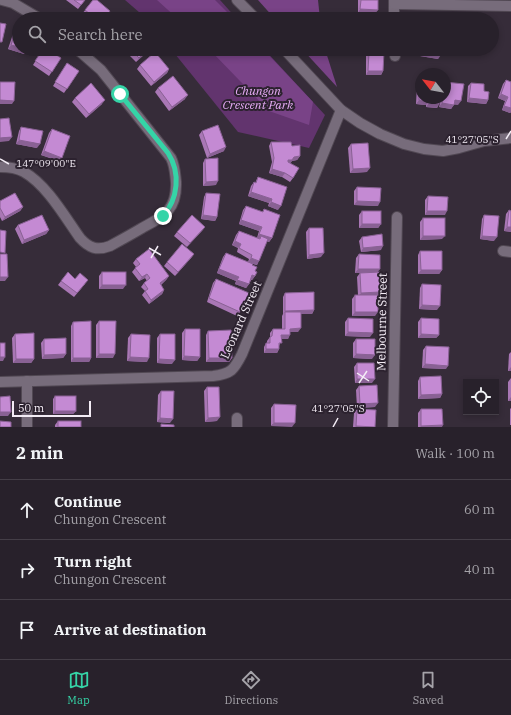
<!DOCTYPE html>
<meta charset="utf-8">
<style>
body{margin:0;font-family:"IBM Plex Serif",serif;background:#342e37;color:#f1f3f6}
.controls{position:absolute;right:12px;bottom:12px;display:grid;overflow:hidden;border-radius:0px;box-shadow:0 2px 6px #0003}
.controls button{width:36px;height:36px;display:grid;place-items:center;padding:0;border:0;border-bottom:1px solid #443e47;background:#28212b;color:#f1f3f6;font:20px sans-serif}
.compass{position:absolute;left:415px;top:68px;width:36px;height:36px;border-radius:50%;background:#28212b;box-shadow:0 2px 6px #0003;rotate:301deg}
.scale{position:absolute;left:12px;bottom:10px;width:79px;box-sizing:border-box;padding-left:4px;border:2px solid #f3ecf5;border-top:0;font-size:11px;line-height:14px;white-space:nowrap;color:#f3ecf5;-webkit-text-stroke:3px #2c222f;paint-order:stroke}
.stop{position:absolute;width:12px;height:12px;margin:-9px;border:3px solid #35d4a7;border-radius:50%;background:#fff}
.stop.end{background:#35d4a7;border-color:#fff;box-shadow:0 1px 4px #0008}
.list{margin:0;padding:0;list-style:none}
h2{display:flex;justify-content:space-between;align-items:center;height:52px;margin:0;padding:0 16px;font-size:17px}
h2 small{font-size:13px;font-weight:400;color:#a5a3a9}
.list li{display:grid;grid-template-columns:26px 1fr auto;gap:12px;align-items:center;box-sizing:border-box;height:60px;padding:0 16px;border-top:1px solid #443e47}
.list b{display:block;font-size:15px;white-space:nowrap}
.list p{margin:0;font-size:13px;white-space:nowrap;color:#a5a3a9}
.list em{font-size:13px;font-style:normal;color:#a5a3a9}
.icon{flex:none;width:22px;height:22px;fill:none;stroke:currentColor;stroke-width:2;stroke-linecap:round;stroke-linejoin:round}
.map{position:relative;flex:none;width:511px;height:427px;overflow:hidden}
.search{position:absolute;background:#28212b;box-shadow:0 2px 6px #0003;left:12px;right:12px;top:12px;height:44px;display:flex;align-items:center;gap:10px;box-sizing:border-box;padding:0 14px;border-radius:22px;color:#a5a3a9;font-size:15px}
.sheet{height:232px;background:#28212b}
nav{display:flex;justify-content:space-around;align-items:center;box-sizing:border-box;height:56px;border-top:1px solid #443e47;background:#28212b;font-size:11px;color:#a5a3a9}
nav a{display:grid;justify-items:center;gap:2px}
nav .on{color:#35d4a7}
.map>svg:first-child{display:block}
.green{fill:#62346e}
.forest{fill:#794387}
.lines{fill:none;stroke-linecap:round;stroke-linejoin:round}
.minor-casing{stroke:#514853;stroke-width:12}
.minor{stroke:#776c7b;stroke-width:10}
.wall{fill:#a977b5}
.shaded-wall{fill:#896194}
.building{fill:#c48ad3;stroke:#896194}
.route{stroke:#35d4a7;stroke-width:5}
.ticks{fill:none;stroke:#f3ecf5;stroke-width:1.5}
.labels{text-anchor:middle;stroke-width:4;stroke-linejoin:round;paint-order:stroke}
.park-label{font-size:12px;font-style:italic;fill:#e7acf7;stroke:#2c222f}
.street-label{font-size:12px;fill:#f3ecf5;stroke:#2c222f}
.ticks-label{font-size:10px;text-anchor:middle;fill:#f3ecf5;stroke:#2c222f;stroke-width:4;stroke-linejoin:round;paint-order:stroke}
</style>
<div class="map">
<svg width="511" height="427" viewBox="0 0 511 427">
<rect width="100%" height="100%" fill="#362c39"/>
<g class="green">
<path d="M125 0H220L237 19H147Z"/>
<path d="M171 49H264L325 115 309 148 238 132Z"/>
</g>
<g class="forest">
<path d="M157 0H215L234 19H178Z"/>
<path d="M258 0H318L320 19H275Z"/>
<path d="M209 49H263L313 102 309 125 269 111Z"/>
<path d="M302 49H325L337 87Z"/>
</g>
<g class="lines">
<g class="minor-casing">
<g id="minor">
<path d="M2 0 13 3 40 19"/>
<path d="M237 0 256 19"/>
<path d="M394 0V19"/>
<path d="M394 4 511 6"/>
<path d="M284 49 341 110 360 123 380 134 404 144 424 149 443 151 459 148 484 141 511 138"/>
<path d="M395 49V56"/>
<path d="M0 167C8 167 17 168 24 172 47 185 65 217 80 238 89 248 97 251 110 246 121 240 132 234 142 228 164 216 177 210 176 182 175 173 175 166 171 158L101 70 77 49"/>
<path d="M503 251 511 252"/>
<path d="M0 382 213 376C231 374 234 370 242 354L341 110"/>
<path d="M27 427V381"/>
<path d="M237 427V418"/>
<path d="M393 427 397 217"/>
</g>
</g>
<use href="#minor" class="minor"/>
</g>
<g class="wall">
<path d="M66 0H85L78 9Z"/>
<path d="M93 0 104 19H88L82 14Z"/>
<path d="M358 0H378L375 14 358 13Z"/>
<path d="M17 27 27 50 24 54 8 49 14 31Z"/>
<path d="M43 49 61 58 49 76 33 65Z"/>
<path d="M123 49H149L146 53 136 62Z"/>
<path d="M421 49H442L438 59 420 56Z"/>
<path d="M369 52 383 71 381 75H366V56Z"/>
<path d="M67 63 79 71 64 93 53 86Z"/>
<path d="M140 65 169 69 167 73 151 86 137 69Z"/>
<path d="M420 80 439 104 437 108 426 107V105L416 104 417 84Z"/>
<path d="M506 80 511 82V112L510 113 502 110 505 101 498 98 503 84Z"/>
<path d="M471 83 484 91 488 100 486 104 467 102 468 86Z"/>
<path d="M158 88 185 99 169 111 155 92Z"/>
<path d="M75 98 102 104 86 118 72 102Z"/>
<path d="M441 98H445L458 105 454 104 451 109 439 107Z"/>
<path d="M21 127 37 148 16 144 19 131Z"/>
<path d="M52 129 62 158 59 161 41 155 49 133Z"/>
<path d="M202 131 224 151 207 158 199 135Z"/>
<path d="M271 142 292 146 300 156 297 160 292 161 290 163 293 178 290 182 282 177 269 173 272 162 269 146Z"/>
<path d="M351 144 367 172 350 173 348 148Z"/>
<path d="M205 159 216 185 203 186V163Z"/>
<path d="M258 177 278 210 268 206 269 203 248 196 251 186 254 182 255 183Z"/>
<path d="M357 187 378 206 354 205V191Z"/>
<path d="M206 193 217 217 215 221 201 219 204 197Z"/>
<path d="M428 196 445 215H425V200Z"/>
<path d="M0 201 23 207 20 211 2 221 0 217Z"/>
<path d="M246 206 262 212 264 209 272 238 269 242 267 241 257 265 253 264 252 265 255 271V276L252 280H251L249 284 246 288 235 284 236 281 217 273 223 257 226 253 248 262 249 259 237 252 238 248 232 245 236 235 239 231 257 238 259 231 239 224 243 210Z"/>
<path d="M509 210 511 232 504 231 506 214Z"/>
<path d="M362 211 381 224 378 228H359V215Z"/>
<path d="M484 215 494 241 480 239 482 219Z"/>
<path d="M423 218 442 239 420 240V222Z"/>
<path d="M18 225 49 230 46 234 22 244 15 229Z"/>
<path d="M205 227 187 247 174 236 177 232Z"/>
<path d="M309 228 321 257 307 259 306 232Z"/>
<path d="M362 237 381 250 361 252 359 241Z"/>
<path d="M420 251 442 270 439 274H418V255Z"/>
<path d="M194 254 191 258 175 276 164 266 167 262Z"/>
<path d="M359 254 378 272V295L375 316H352V299L355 295H358L357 277 360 273H363H355L356 258Z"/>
<path d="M136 259 169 276 166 280 161 285 164 290 162 294 149 304 142 295 145 291 141 287 144 283 147 281 145 278 139 281 132 272 136 267 133 263Z"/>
<path d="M102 272 123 289H99V276Z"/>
<path d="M75 279 85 284 74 297 58 285 61 281Z"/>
<path d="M216 279 240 312 237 316 207 302 213 283Z"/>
<path d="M422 284 437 310 419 309 420 288Z"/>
<path d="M285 293 314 310 312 314H301L298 332H290L288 339H282L279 346V349L277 353H264V347L266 343H267V341L270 337V333L273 329H282V316L283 314V297Z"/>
<path d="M348 318 370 337 345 336V322Z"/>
<path d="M421 318 439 335 436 338H418V322Z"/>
<path d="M99 321 113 358H96V325Z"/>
<path d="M73 322 91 358 89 362H71V326Z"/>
<path d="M185 329 200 357 197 361 182 360V333Z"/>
<path d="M208 331 232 358 229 362H206V335Z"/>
<path d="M15 334 34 359 31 363H13L12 338Z"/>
<path d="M131 334 147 362 127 361 128 338Z"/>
<path d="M160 334 172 364 157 363V338Z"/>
<path d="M44 339 66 354 63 358 42 359 41 343Z"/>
<path d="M356 339 372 359 353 358V343Z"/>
<path d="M426 346 446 369 422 368 423 350Z"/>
<path d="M511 352V371H508L509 354Z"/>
<path d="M357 363 372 383H355L354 367Z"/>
<path d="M420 377 442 394 440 398 418 399V381Z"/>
<path d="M511 378V401H508V382Z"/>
<path d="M359 386 375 407 357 408 356 390Z"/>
<path d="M207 387 217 421 205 422 204 391Z"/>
<path d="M161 391 170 423 157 422 158 395Z"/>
<path d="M55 396 76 411 73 414H53V399Z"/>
<path d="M274 404 296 405 271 426V408Z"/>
<path d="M511 408V425H510V409Z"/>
<path d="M357 409 375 427H353L354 413Z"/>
<path d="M421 409 442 427H418V413Z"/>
<path d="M58 421 81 427H55V425Z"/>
</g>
<g class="shaded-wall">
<path d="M360 9 378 10 375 14 358 13Z"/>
<path d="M11 45 19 47V49H24L27 50 24 54 8 49Z"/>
<path d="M149 49 146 53 136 62 139 58Z"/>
<path d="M423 52 441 55 438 59 420 56Z"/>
<path d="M169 69 167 73 151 86 154 82Z"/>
<path d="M368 71H383L381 75H366Z"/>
<path d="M501 94 508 97 505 101 498 98Z"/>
<path d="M188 95 185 99 169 111 172 107Z"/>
<path d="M469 98 488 100 486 104 467 102Z"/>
<path d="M0 100 14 101 12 104H0Z"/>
<path d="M105 100 102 104 86 118 89 114Z"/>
<path d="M419 100 429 101 426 105 416 104Z"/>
<path d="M455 100 461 101 458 105 452 104Z"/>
<path d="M429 103 439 104 437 108 426 107Z"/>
<path d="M442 103 454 105 451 109 439 107Z"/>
<path d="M504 106 511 108V112L510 113 502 110Z"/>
<path d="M12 137 9 141 0 142V138Z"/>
<path d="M19 140 40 144 37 148 16 144Z"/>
<path d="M226 147 224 151 207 158 210 154Z"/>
<path d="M44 151 62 158 59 161 41 155Z"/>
<path d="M300 156 297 160 292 161 290 164H285L288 160 294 157Z"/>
<path d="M370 168 367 172 350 173 353 169Z"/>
<path d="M272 169 285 173 282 177 269 173Z"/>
<path d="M218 181 216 185 203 186 206 182Z"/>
<path d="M251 192 272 199 269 203 248 196Z"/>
<path d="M357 201 380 202 378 206 354 205Z"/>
<path d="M271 202 281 206 278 210 268 206Z"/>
<path d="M23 207 20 211 2 221 5 217Z"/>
<path d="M427 211H447L445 215H425Z"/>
<path d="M203 215 217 217 215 221 201 219Z"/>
<path d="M241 220 262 227 259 231 239 224Z"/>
<path d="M362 224H381L378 228H359Z"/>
<path d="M205 227 202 231 187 247 190 243Z"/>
<path d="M507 227H511V232L504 231Z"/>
<path d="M49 230 46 234 22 244 24 240Z"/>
<path d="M259 234 272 238 269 242 260 239 261 236 259 239 257 238Z"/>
<path d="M423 236H445L442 239 420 240Z"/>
<path d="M482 236 497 237 494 241 480 239Z"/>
<path d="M235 241 241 244 238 248 232 245Z"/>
<path d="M383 246 381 250 361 252 363 248Z"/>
<path d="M324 253 321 257 307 259 309 255Z"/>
<path d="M194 254 191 258 175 276 178 272Z"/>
<path d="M251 258 259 261 257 265 248 262Z"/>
<path d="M219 269 239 277 236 281 217 273Z"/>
<path d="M358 269H380L377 273H355Z"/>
<path d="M421 270H442L439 274H418Z"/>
<path d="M147 274 145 278 139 281 142 277Z"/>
<path d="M252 275 255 276 252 280 250 279Z"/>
<path d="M169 276 166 280 157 287 160 283Z"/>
<path d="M0 277H8L5 281H0Z"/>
<path d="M237 280 249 284 246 288 235 284Z"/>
<path d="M102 285H126L123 289H99Z"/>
<path d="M164 290 162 294 149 304 151 300Z"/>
<path d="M380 292 378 296 358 297 361 293Z"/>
<path d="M422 305 440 306 437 310 419 309Z"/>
<path d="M314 310 312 314H285V312L283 314 285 311Z"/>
<path d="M355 312H378L375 316H352Z"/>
<path d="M301 328 298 332H288L290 329Z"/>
<path d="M348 332 373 333 370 337 345 336Z"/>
<path d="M421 334 439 335 436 338H418Z"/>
<path d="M281 335H290L288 339H279Z"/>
<path d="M266 349H279L277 353H264Z"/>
<path d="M66 354 63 358 42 359 44 355Z"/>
<path d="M99 354H115L113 358H96Z"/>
<path d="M356 354 375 355 372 359 353 358Z"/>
<path d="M184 356 200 357 197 361 182 360Z"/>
<path d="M0 357H5L3 361H0Z"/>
<path d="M130 357 149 358 147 362 127 361Z"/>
<path d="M73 358H91L89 362H71Z"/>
<path d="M209 358H232L229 362H206Z"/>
<path d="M16 359H34L31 363H13Z"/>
<path d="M159 359 175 360 172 364 157 363Z"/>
<path d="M425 364 448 366 446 369 422 368Z"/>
<path d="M511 367V371H508Z"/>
<path d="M357 379H375L372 383H355Z"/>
<path d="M442 394 440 398 418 399 421 395Z"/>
<path d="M511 397V401H508Z"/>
<path d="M378 403 375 407 357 408 360 404Z"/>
<path d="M55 411H76L73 414H53Z"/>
<path d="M0 412H11L8 416H0Z"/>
<path d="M220 417 217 421 205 422 208 418Z"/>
<path d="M160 418 173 419 170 423 157 422Z"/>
<path d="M274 423H295L292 427 271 426Z"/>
<path d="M443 425 442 427H420L421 426Z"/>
<path d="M356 426 375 427H355Z"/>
</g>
<g class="building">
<path d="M74 0H85L81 5Z"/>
<path d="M93 0H97L110 11 104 19H96L85 10Z"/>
<path d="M361 0H378V10L360 9Z"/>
<path d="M112 14 117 19H107Z"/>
<path d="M423 16 439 17V19H423Z"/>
<path d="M0 23 6 24 2 42H0Z"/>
<path d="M17 27 19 28V47L11 45Z"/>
<path d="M43 49H47L61 58 52 72 35 61Z"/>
<path d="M130 49H148L139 58Z"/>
<path d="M423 49H442L441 55 423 52Z"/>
<path d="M155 52 169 69 154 82 140 65Z"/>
<path d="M369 52H384L383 71H368Z"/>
<path d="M67 63 79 71 67 89 55 82Z"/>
<path d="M173 76 188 95 172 107 158 88Z"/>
<path d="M420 80H421V98H440L439 104 429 103V101L419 100Z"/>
<path d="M506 80 511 82V108L504 106 508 97 501 94Z"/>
<path d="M0 82H15L14 101 0 100Z"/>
<path d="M445 82 464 84 461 101 455 100 454 105 442 103 443 98H445Z"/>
<path d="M91 83 105 100 89 114 75 98Z"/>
<path d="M471 83 484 84V91L489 92 488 100 469 98Z"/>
<path d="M9 118 12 137 0 138V119Z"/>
<path d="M218 125 226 147 210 154 202 131Z"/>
<path d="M21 127 43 131 40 144 19 140Z"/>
<path d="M52 129 70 136 62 158 44 151Z"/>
<path d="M271 142H291L292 146 300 145V156L294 157 292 160H288V162L299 168 293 178 285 173 272 169 274 158Z"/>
<path d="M368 143 370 168 353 169 351 144Z"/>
<path d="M218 158V181L206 182 205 159Z"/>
<path d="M258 177 287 187 281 206 271 202 272 199 251 192 254 182 256 183Z"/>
<path d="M357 187 381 188 380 202 357 201Z"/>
<path d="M15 193 23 207 5 217 0 208V201Z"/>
<path d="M206 193 220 194 217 217 203 215Z"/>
<path d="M428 196 448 197 447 211H427Z"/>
<path d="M246 206 263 212 264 209 280 215 272 238 259 234 262 227 241 220Z"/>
<path d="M509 210 511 211V227H507Z"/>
<rect x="362" y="211" width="19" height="13"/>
<path d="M42 215 49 230 24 240 18 225Z"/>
<path d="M192 215 205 227 190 243 177 232Z"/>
<path d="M484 215 499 216 497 237 482 236Z"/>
<rect x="423" y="218" width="22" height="18"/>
<path d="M309 228H323L324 253 309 255Z"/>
<path d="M0 230 6 231 5 253 0 252Z"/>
<path d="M239 231 260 239 261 236 268 239 259 261 251 258 252 255 239 248 241 244 235 241Z"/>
<path d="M382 234 383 246 363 248 362 237Z"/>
<path d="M182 244 194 254 178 272 167 262Z"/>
<path d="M149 249 169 276 160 283 164 290 151 300 145 291 148 289 144 283 150 278 147 274 142 277 135 268 140 264 136 259Z"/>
<path d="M420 251H442V270H421Z"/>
<path d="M226 253 253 264 252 265 257 267 255 271 257 272 255 276 252 275 249 284 237 280 239 277 219 269Z"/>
<path d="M0 254H7L8 277H0Z"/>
<path d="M359 254 380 255V269H358Z"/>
<path d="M68 272 75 279 80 273 88 280 77 293 61 281Z"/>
<rect x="102" y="272" width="24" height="13"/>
<path d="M380 272V292L361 293 360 273Z"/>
<path d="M216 279 249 293 240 312 209 298Z"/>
<path d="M422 284 441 285 440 306 422 305Z"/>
<path d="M314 292V310L285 311V293Z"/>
<rect x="355" y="295" width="23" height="17"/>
<path d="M285 312H301V328L290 329V335H281L282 343H279V349H266V343H270V337L272 336 273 329H285Z"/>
<path d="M348 318 373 319V333L348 332Z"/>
<path d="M421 318 439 319V335L421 334Z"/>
<path d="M91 321V358H73V322Z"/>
<path d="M99 321H116L115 354H99Z"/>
<path d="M185 329H200V357L184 356Z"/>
<path d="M231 330 232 358H209L208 331Z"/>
<path d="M34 333V359H16L15 334Z"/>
<path d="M131 334 150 335 149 358 130 357Z"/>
<path d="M160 334H175V360L159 359Z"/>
<path d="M66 338V354L44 355V339Z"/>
<path d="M356 339H375V355L356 354Z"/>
<rect x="0" y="343" width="5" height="14"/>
<path d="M426 346 449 347 448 366 425 364Z"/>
<path d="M357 363H374L375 379H357Z"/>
<path d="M441 376 442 394 421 395 420 377Z"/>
<path d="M377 385 378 403 360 404 359 386Z"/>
<path d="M207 387H219L220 417 208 418Z"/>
<path d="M161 391H174L173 419 160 418Z"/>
<path d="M10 396 11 412H0V397Z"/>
<rect x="55" y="396" width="21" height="15"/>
<path d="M274 404 296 405 295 423H274Z"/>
<path d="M357 409 376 410 375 427 356 426Z"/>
<path d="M421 409H442L443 425 421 426Z"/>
<path d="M0 421 11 422V427H0Z"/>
<rect x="58" y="421" width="23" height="6"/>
<path d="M161 424 174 425V427H161Z"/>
</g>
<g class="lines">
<path class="route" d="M120 94 168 153C181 173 178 199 163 216"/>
</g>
<path class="ticks" d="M506 139 511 131M0 159 9 164M149 248 161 255M151 258 158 246M357 373 369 381M359 383 367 371M333 427 338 418"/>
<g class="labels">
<g class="park-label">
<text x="258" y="95">Chungon<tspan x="258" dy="14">Crescent Park</tspan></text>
</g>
<g class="street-label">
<text transform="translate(241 320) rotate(-66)" y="4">Leonard Street</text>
<text transform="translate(382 322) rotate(-89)" y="4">Melbourne Street</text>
</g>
</g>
<g class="ticks-label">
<text x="472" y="143">41°27'05"S</text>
<text x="46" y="167">147°09'00"E</text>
<text x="338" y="412">41°27'05"S</text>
</g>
</svg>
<div class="controls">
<button><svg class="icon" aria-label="locate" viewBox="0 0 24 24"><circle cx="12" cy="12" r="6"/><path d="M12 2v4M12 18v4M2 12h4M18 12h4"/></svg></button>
</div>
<svg class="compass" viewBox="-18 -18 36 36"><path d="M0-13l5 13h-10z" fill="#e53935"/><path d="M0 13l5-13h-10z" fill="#a5a3a9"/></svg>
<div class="scale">50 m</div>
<div class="stop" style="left:120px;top:94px"></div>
<div class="stop end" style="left:163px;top:216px"></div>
<div class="search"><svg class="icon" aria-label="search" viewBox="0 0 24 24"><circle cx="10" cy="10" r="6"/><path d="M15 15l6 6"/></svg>Search here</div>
</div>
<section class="sheet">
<h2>2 min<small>Walk · 100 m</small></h2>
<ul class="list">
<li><svg class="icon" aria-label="ahead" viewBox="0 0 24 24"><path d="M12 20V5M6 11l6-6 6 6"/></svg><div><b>Continue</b><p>Chungon Crescent</p></div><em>60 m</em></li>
<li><svg class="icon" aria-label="right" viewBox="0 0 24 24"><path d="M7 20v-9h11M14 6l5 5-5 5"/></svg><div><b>Turn right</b><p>Chungon Crescent</p></div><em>40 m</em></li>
<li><svg class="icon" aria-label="arrive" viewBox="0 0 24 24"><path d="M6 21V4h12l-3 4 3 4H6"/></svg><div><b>Arrive at destination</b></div></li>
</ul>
</section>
<nav>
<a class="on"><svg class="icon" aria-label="map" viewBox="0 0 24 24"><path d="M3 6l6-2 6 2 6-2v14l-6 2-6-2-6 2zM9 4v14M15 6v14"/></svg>Map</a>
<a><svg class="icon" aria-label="directions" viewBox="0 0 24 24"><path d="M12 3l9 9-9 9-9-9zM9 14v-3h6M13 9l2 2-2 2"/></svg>Directions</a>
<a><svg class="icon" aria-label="saved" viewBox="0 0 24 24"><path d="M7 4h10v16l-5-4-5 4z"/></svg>Saved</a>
</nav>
